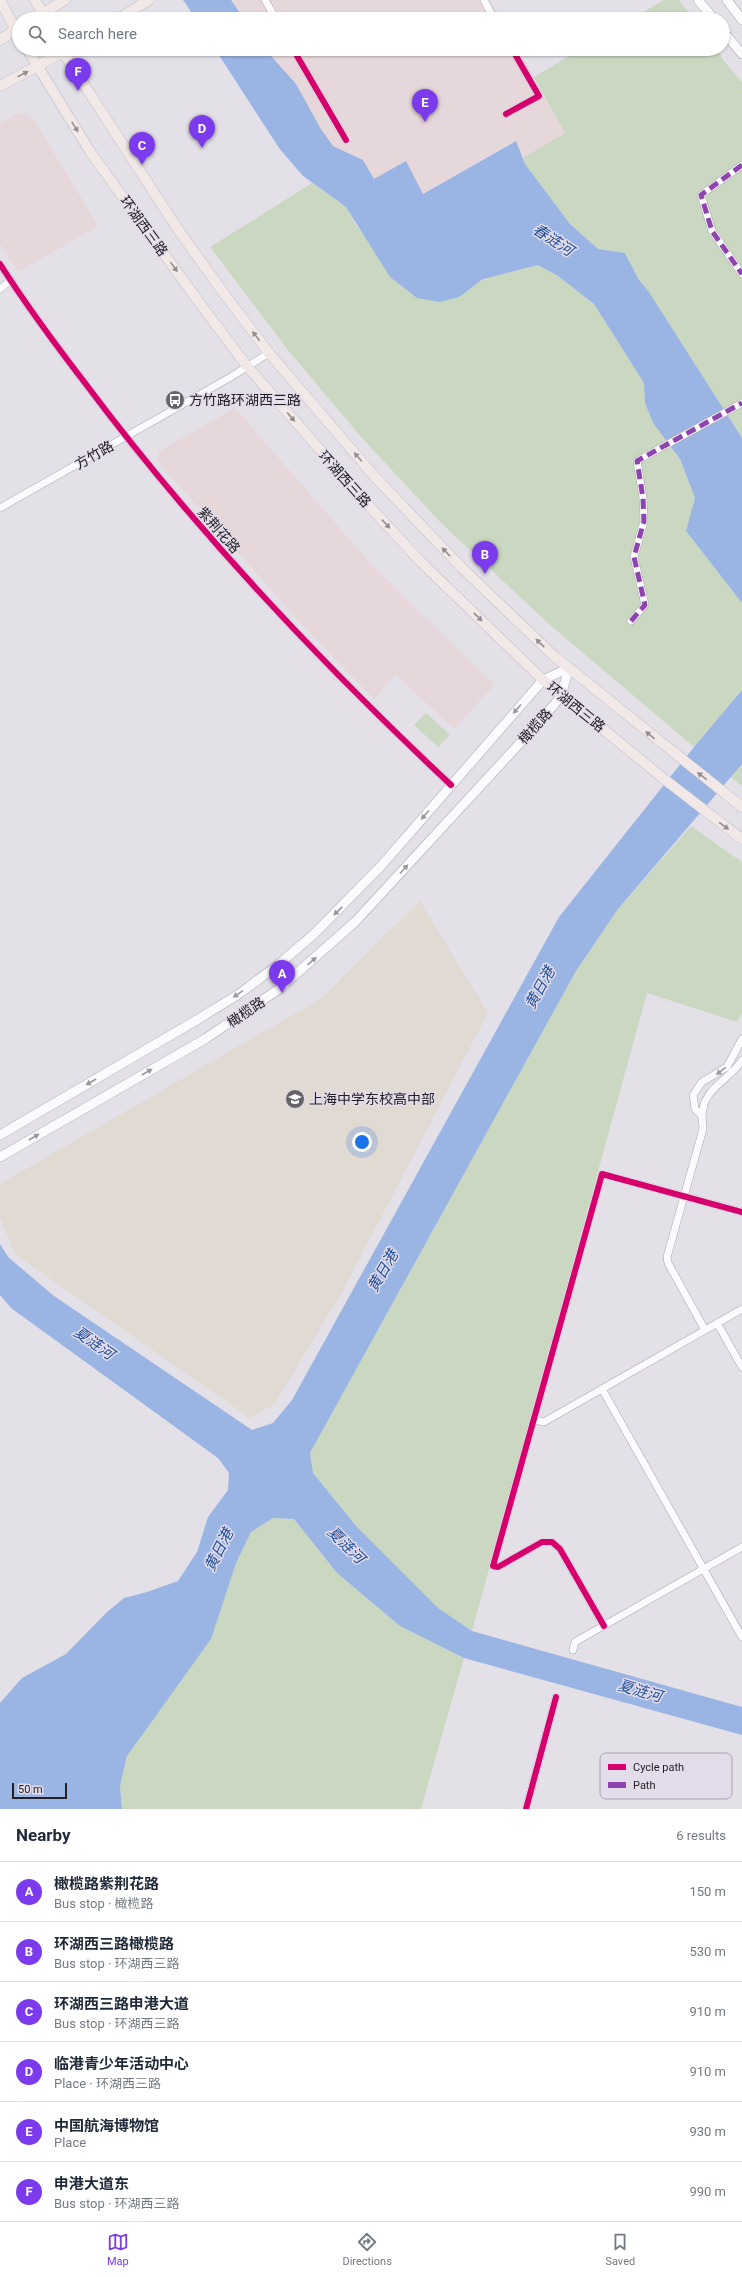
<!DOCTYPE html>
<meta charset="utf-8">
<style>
body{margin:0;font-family:Roboto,"Noto Sans SC",sans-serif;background:#f2f2f3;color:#1f2937}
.scale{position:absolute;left:12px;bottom:10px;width:55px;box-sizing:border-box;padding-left:4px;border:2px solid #232025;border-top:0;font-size:11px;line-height:14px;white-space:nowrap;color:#232025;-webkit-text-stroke:3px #e3dceb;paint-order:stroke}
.you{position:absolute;left:362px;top:1142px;width:14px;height:14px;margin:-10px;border:3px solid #fff;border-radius:50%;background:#1a73e8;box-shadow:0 0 0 6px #1a73e833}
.badge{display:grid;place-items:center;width:26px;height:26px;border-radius:50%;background:#7c3aed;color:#fff;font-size:13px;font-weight:700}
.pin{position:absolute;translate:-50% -33px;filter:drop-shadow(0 1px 2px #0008)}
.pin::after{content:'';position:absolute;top:21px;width:14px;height:12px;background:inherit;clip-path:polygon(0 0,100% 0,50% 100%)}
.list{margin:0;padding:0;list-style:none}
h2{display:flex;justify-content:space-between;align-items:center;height:52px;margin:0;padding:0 16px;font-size:17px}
h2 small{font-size:13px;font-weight:400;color:#747a83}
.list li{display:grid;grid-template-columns:26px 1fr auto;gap:12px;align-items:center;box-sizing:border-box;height:60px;padding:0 16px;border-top:1px solid #e0e1e3}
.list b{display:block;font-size:15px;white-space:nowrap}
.list p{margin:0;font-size:13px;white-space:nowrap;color:#747a83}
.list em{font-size:13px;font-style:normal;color:#747a83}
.icon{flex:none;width:22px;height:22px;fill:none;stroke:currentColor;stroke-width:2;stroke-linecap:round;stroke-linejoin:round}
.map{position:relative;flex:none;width:742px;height:1809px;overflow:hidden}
.search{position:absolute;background:#fff;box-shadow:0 1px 3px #0004;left:12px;right:12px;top:12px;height:44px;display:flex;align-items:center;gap:10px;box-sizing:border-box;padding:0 14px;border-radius:22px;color:#747a83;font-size:15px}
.sheet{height:412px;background:#fff}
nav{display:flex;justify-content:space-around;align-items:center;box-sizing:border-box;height:56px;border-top:1px solid #e0e1e3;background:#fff;font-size:11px;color:#747a83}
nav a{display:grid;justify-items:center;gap:2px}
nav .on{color:#7c3aed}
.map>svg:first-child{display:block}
.commercial{fill:#e6d7da}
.education{fill:#e1dad2}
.green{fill:#cad8c2}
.water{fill:#9ab5e3}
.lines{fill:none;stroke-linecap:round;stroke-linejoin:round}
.street-casing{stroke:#a9a6ad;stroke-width:8}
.secondary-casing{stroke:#a9a6ad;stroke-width:10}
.primary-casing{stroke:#c0bfc3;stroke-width:11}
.street{stroke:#fbfafc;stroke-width:7}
.secondary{stroke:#fbfafc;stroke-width:9}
.primary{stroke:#f1e8e7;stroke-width:10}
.quiet{stroke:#8e44ad;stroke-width:5;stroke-dasharray:10 5;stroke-linecap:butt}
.cycleway-casing{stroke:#e3dceb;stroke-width:8}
.cycleway{stroke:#d6006c;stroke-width:6}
.oneway{fill:#948e90}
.oneway2{fill:#9a989b}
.labels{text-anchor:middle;stroke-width:3;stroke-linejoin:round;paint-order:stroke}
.street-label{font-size:14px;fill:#232025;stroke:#e3dceb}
.poi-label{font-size:14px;fill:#232025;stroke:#e3dceb;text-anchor:start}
.water-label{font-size:15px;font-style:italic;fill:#204e99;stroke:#e3dceb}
.key{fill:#e3dceb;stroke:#a9a4b0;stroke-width:1}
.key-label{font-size:11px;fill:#232025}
</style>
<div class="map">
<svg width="742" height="1809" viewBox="0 0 742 1809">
<rect width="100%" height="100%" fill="#e3e0e8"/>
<g class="commercial">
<path d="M231 0H490L501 19H244Z"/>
<path d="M265 49H518L566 133 523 158 515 141 422 194 373 179 363 160 333 146 321 129 296 84Z"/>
<path d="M23 113 33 118 98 226 18 272 0 244V123L16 114Z"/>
<path d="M235 408 370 563 494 685 454 729 395 674 374 699 304 627 158 462V452Z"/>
</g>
<path class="education" d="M420 901 488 1013 342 1292 274 1405 250 1418 16 1255 0 1218V1184L322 998Z"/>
<g class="green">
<path d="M664 0H679L694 19H632Z"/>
<path d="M581 49H717L723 60 742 82V438L649 292 639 280 625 253 598 249 570 224 525 164 523 158 565 133 534 77Z"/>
<path d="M312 183 346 207 356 225 376 251 459 297 483 279 538 265 558 276 594 304 644 383 645 403 653 423 680 459 695 498 686 531 742 603V690L694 747 549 624 441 523 362 438 288 350 210 247Z"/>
<path d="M426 713 450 735 438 747 414 725Z"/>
<path d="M742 764V786L730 777Z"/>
<path d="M691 826 742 862V1013L737 1022 647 993 472 1631 438 1608 357 1527 313 1473 310 1453 576 971 618 909Z"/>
<path d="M273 1518 294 1519 337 1573 400 1626 464 1658 421 1809H122L120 1786 127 1756 154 1716 251 1532Z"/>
</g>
<g class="water">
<path d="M183 0H231L244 19H196Z"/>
<path d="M215 49H265L296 84 321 129 333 146 363 160 374 179 406 161 423 194 516 141 525 164 570 224 598 249 625 253 639 280 649 292 742 438V603L686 531 695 498 680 459 653 423 645 403 644 383 594 304 558 276 538 265 483 279 459 297 440 302 417 298 390 277 346 207 303 176 279 148Z"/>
<path d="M742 690V764L618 909 576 971 310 1453 313 1473 357 1527 438 1608 472 1631 742 1707V1735L464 1658 400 1626 337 1573 294 1519 273 1518 251 1532 236 1563 211 1639 127 1756 120 1786 122 1809H0V1703L22 1678 66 1654 106 1613 124 1598 147 1592 178 1581 197 1552 208 1517 228 1490 229 1473 218 1458 11 1308 0 1295V1244L8 1257 54 1296 252 1430 273 1423 292 1400 559 917 694 747Z"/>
</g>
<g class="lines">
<g class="street-casing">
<g id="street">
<path d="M265 0 276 19"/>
<path d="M484 0 494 19"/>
<path d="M293 49 346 140"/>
<path d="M506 114 539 96 512 49"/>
<path d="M742 165 701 195 712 231 742 274"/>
<path d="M0 264C26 305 55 344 85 383 194 529 318 660 451 785"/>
<path d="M0 289 11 280"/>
<path d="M0 508 229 378 269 353"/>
<path d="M631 621 645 605 634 557 644 521 643 498 637 461 742 403"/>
<path d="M702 1116 695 1109 693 1095 702 1082 727 1067 742 1039"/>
<path d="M717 1323 742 1367"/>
<path d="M705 1330 668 1263 667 1257 703 1129C703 1125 702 1121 702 1117 702 1088 729 1081 742 1060"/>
<path d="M602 1389 742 1637"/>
<path d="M535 1420 544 1422 742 1309"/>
<path d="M604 1626 560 1549 552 1542H542L498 1567 493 1566 602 1174 742 1212"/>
<path d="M573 1650 575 1642 742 1547"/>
<path d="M526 1809 556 1697"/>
</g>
</g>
<g class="secondary-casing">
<g id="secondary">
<path d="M698 0 714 19"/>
<path d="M727 0 742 20"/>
<path d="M723 31 742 54"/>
<path d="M0 1135 195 1021 239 994 278 965 314 934 381 866 543 680 569 668"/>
<path d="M0 1157 205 1039 279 989 355 922 544 717 561 696 569 668"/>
</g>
</g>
<g class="primary-casing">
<g id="primary">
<path d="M0 0 19 36"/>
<path d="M35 0 46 19"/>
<path d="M33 19 65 0"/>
<path d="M118 19 149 0"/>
<path d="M0 40 19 27"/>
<path d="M27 49 91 153 204 309 247 366 370 507 421 562 543 680 664 779 742 839"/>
<path d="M61 49 177 228 225 295 269 353 375 477 461 567 554 656 742 807"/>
<path d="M0 86 69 49"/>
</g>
</g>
<use href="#street" class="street"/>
<use href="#secondary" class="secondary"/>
<use href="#primary" class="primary"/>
<g class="quiet">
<path d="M742 165 701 195 712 231 742 274"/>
<path d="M631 621 645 605 634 557 644 521 643 498 637 461 742 403"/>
</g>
<g class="cycleway-casing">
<g id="cycleway">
<path d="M293 49 346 140"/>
<path d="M506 114 539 96 512 49"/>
<path d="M0 264C26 305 55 344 85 383 194 529 318 660 451 785"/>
<path d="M604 1626 560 1549 552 1542H542L498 1567 493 1566 602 1174 742 1212"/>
<path d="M526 1809 556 1697"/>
</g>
</g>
<use href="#cycleway" class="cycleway"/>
</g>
<defs><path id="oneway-solid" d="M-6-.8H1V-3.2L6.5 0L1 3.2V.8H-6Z"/></defs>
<g class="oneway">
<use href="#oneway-solid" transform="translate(23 74) rotate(-27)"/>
<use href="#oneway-solid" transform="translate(75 127) rotate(58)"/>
<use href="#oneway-solid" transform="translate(174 267) rotate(54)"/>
<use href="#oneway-solid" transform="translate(256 336) rotate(-128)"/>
<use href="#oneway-solid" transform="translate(291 417) rotate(50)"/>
<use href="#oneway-solid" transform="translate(358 457) rotate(-131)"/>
<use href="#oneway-solid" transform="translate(386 524) rotate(47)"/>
<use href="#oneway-solid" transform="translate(446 552) rotate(-134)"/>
<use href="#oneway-solid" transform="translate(478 617) rotate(44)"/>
<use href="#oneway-solid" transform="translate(540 643) rotate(-136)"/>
<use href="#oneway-solid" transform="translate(650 735) rotate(-141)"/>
<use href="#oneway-solid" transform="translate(702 776) rotate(-142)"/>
<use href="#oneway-solid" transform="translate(724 826) rotate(36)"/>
</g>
<g class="oneway2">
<use href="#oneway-solid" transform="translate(517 709) rotate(131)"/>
<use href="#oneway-solid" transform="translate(425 815) rotate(131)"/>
<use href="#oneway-solid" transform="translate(404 869) rotate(-48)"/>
<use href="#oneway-solid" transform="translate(338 911) rotate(136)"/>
<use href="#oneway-solid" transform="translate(312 961) rotate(-41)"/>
<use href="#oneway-solid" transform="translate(238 994) rotate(146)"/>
<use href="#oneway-solid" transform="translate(721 1071) rotate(142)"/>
<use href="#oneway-solid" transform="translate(147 1072) rotate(-30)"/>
<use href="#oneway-solid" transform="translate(91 1082) rotate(150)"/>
<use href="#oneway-solid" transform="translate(34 1137) rotate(-30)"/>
</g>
<defs>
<g id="bus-disc" transform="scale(1)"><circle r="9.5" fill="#666369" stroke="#e3dceb"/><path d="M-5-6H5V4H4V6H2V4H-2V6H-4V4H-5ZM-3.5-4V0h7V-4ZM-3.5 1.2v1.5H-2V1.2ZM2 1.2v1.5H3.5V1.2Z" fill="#fff"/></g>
<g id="school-disc" transform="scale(1)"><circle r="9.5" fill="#666369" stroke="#e3dceb"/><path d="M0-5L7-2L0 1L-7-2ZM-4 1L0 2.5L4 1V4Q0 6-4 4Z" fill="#fff"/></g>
</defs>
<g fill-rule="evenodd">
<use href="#bus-disc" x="175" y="400"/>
<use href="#school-disc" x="295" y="1099"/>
</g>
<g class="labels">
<g class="street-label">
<text transform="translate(144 226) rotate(54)" y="5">环湖西三路</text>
<text transform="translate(94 455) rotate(-30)" y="5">方竹路</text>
<text transform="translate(345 479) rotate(48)" y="5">环湖西三路</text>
<text transform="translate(219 530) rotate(49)" y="5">紫荆花路</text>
<text transform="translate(576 707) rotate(39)" y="5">环湖西三路</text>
<text transform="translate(535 726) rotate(-48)" y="5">橄榄路</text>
<text transform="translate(246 1012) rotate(-34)" y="5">橄榄路</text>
</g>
<g class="poi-label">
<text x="189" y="405">方竹路环湖西三路</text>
<text x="309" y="1104">上海中学东校高中部</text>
</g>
<g class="water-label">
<text transform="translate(553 240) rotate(33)" y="5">春涟河</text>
<text transform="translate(540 988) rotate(-61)" y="5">黄日港</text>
<text transform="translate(383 1271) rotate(-60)" y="5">黄日港</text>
<text transform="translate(94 1343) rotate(35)" y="5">夏涟河</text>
<text transform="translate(346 1545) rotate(45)" y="5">夏涟河</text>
<text transform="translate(219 1550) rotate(-63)" y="5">黄日港</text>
<text transform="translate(640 1691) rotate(16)" y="5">夏涟河</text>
</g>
</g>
<rect x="600" y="1753" width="132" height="46" rx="6" class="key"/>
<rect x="608" y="1764" width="18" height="6" fill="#d6006c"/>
<rect x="608" y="1782" width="18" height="6" fill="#8e44ad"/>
<g class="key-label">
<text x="633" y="1771">Cycle path</text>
<text x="633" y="1789">Path</text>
</g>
</svg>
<div class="scale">50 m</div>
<div class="you"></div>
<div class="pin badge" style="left:282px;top:993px">A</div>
<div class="pin badge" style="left:485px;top:574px">B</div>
<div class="pin badge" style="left:142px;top:165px">C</div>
<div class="pin badge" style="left:202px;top:148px">D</div>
<div class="pin badge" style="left:425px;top:122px">E</div>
<div class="pin badge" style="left:78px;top:91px">F</div>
<div class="search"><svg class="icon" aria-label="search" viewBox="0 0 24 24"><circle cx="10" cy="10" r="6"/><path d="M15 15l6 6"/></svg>Search here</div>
</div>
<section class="sheet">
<h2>Nearby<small>6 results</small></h2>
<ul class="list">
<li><span class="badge">A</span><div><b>橄榄路紫荆花路</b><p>Bus stop · 橄榄路</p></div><em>150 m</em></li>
<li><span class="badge">B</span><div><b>环湖西三路橄榄路</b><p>Bus stop · 环湖西三路</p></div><em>530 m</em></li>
<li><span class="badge">C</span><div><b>环湖西三路申港大道</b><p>Bus stop · 环湖西三路</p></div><em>910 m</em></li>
<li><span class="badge">D</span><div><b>临港青少年活动中心</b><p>Place · 环湖西三路</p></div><em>910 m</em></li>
<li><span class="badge">E</span><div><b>中国航海博物馆</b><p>Place</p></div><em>930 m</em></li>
<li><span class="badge">F</span><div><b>申港大道东</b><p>Bus stop · 环湖西三路</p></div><em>990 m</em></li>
</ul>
</section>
<nav>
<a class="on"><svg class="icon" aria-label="map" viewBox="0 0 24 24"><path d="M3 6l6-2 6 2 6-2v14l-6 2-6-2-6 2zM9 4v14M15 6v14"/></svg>Map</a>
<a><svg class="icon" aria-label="directions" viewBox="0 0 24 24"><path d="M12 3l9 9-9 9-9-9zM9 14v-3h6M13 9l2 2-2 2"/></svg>Directions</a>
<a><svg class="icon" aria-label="saved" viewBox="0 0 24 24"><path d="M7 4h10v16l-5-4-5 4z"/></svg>Saved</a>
</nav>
